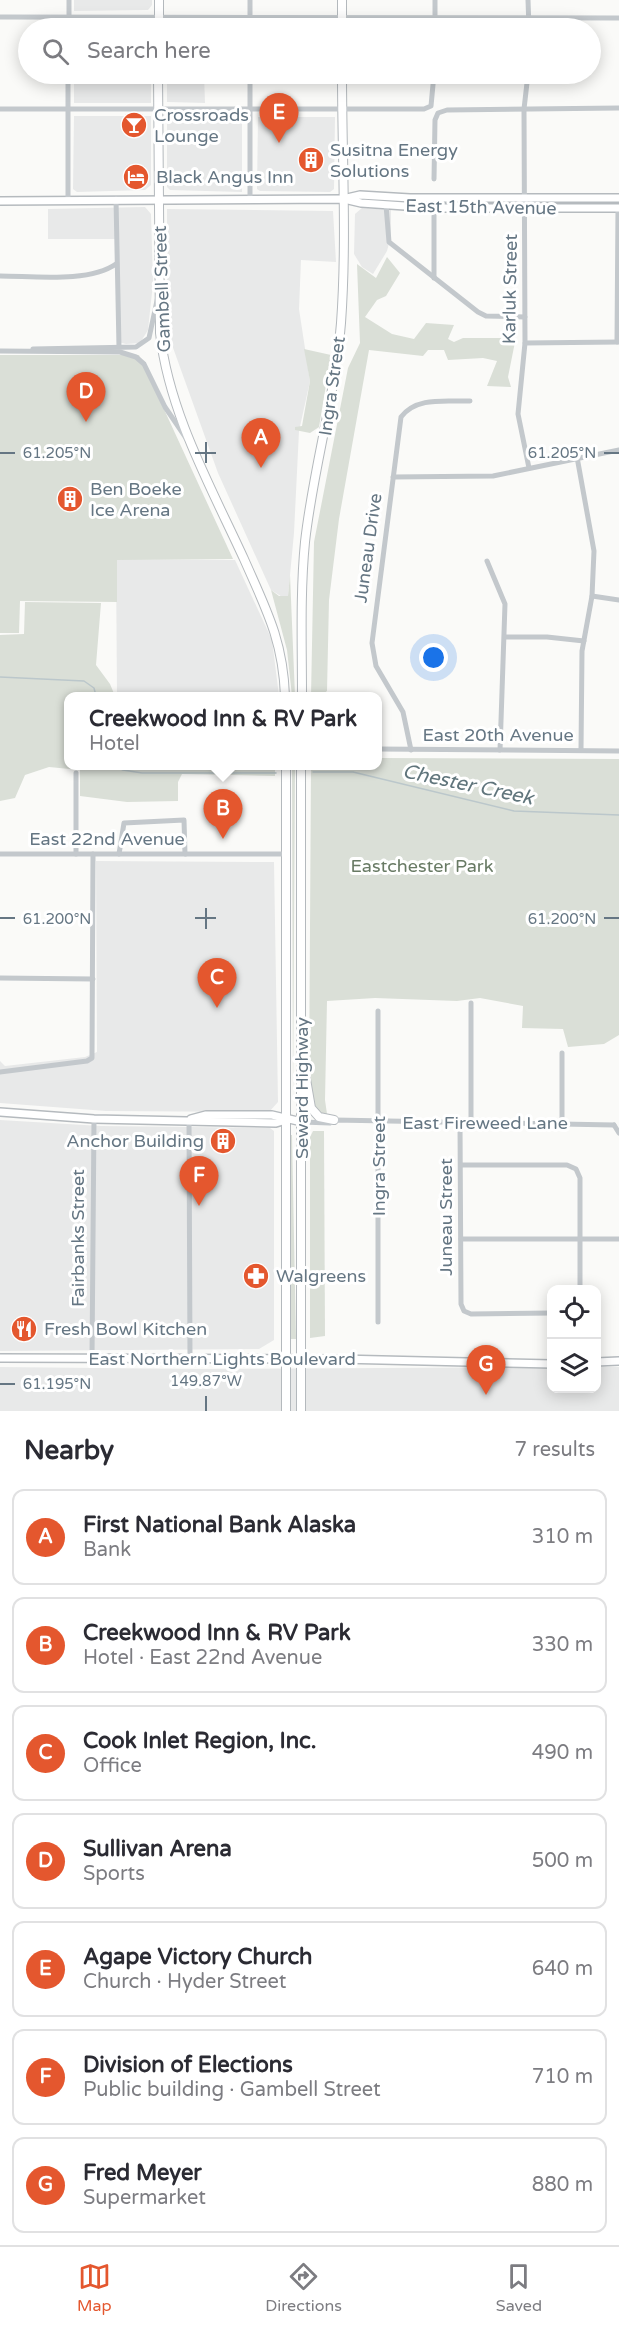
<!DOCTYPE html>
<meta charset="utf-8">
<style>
body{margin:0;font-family:"Varela Round",sans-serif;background:#f2f2f3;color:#2b2b33}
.controls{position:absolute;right:18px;bottom:18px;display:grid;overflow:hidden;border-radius:12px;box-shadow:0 3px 15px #0003}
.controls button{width:54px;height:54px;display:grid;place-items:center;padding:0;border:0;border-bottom:2px solid #e1e1e2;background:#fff;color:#2b2b33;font:30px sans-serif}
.you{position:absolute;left:434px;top:658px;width:21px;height:21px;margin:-15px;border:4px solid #fff;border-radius:50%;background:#1a73e8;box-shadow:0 0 0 9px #1a73e833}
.badge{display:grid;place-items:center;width:39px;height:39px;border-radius:50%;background:#e4572e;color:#fff;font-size:20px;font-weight:700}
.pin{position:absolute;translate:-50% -50px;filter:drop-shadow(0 2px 3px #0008)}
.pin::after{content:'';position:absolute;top:32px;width:21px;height:18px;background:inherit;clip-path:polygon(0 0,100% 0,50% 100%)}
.popup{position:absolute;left:64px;top:692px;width:318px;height:78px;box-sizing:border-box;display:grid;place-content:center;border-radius:12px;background:#fff;filter:drop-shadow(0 2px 4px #0005);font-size:20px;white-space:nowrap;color:#7c7c81}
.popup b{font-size:22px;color:#2b2b33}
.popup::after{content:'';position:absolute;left:50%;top:100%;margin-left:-12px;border:12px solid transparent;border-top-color:#fff}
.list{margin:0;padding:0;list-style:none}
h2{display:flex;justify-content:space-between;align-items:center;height:78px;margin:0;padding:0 24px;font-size:26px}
h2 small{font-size:20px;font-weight:400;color:#7c7c81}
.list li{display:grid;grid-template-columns:39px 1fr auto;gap:18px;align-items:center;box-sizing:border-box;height:96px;margin:0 12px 12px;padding:0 12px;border:2px solid #e1e1e2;border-radius:12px}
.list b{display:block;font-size:22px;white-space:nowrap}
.list p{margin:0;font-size:20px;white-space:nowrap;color:#7c7c81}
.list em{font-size:20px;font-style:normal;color:#7c7c81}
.icon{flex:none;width:33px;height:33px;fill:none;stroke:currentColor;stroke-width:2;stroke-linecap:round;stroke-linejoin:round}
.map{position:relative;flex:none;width:619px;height:1411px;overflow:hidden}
.search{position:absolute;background:#fff;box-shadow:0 3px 15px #0003;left:18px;right:18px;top:18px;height:66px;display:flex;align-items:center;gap:15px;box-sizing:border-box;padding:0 21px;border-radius:33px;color:#7c7c81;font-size:22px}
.sheet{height:834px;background:#fff}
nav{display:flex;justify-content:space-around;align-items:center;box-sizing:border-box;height:84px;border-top:2px solid #e1e1e2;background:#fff;font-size:16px;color:#7c7c81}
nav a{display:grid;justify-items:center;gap:3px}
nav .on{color:#e4572e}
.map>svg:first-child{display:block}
.built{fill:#e8e9e9}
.green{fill:#dadfd7}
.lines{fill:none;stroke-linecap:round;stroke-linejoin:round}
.stream{stroke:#bbc7cb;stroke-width:1.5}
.major-casing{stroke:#b5babe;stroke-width:10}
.highway-casing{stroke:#b4b9bd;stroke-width:10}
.minor{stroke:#c3c8cc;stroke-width:5}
.major{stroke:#fff;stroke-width:7}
.highway{stroke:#fff;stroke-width:8}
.ticks{fill:none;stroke:#657683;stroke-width:2}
.labels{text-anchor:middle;stroke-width:6;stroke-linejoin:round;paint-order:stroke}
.poi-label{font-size:18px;fill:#657683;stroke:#fff;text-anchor:start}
.street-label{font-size:18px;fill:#657683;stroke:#fff}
.park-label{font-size:18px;fill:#687a64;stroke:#fff}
.water-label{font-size:20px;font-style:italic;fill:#60757c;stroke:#fff}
.ticks-label{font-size:15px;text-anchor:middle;fill:#657683;stroke:#fff;stroke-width:6;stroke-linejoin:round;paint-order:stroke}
</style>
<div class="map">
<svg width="619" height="1411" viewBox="0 0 619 1411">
<rect width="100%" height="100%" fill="#fafaf8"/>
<g class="built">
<path d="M74 0H152V5L148 10 74 11Z"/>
<rect x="74" y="74" width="77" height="29"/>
<path d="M167 74H204L205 103 167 102Z"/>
<path d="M74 116H151V185L145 190 77 192 73 189Z"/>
<path d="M242 116V192L170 190 167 187V117Z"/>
<path d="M335 117 334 189 330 192 260 191 257 189 258 117Z"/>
<path d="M145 207 151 214 153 283 148 330 140 343 126 344 118 342 116 239H48V209Z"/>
<path d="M362 208 391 210V236L387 251 373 274 362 267 354 254 355 214Z"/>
<path d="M167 209 333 211 336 262 301 260 299 309 310 381 299 431 294 533 288 596 284 598 271 590 218 473 167 331Z"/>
<path d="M116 559 235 560 272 640 279 696H117Z"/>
<path d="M96 861 274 862 278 1102 269 1112 106 1111 0 1103V1061L5 1066 85 1057 97 1052Z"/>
<path d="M0 1120 101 1126 270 1128 274 1131V1340L259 1349 0 1351Z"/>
<path d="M0 1367 198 1369 551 1367 552 1388H596L597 1367H619V1411H0Z"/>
</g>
<g class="green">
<path d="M387 257 400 273 386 296 377 300 365 317 392 334 414 339 426 323 454 325 448 339 454 342 463 338H505L504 319H513L515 342 508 377 511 387 487 386 497 361 483 358 448 360 444 350H428L423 356 369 350 339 519 329 600 327 691 320 696H311L314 542 348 368 360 343 357 264 376 278Z"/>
<path d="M304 349 331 355 319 427 310 433 295 430V427L302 426 310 381Z"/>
<path d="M0 355H139L233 559 117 560V602L20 601 19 633H0Z"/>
<path d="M290 575 295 696H292L287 650 271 590 279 596H288Z"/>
<path d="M25 602 101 603 96 665 110 684 115 696H68V766H275V776L182 774 178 782V801L127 802 80 796V770L49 767 25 775 15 798 0 801V635L24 634Z"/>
<path d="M378 758 619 759V1035L604 1044 568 1047 563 1029 522 1028 523 1006 480 998 457 1001 375 998 327 1001 325 1100 327 1114 316 1112 309 1089 311 766H378Z"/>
<path d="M292 766H295L293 1106V1105Z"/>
<path d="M313 1131H324L325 1336 310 1338V1137Z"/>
<path d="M290 1135H292L296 1339H290Z"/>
</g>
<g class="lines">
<g class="stream">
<path d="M0 677 84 681 94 688 96 696"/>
<path d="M114 766 123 770 142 773H276"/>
<path d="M313 772H353L514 811 619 815"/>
</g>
<g class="major-casing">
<g id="major">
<path d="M347 198 360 195 410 198H619"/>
<path d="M0 201 344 199 361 203 434 208H619"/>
<path d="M0 1112 94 1119 276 1123 286 1120"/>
<path d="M191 1119 206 1115H272L302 1122"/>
<path d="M0 1358 339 1359 552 1364"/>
<path d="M596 1362 619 1361"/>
</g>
</g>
<g class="highway-casing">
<g id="highway">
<path d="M342 0V28"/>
<path d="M159 28V0"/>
<path d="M158 74 160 333C169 413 211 487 244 559 266 609 283 640 285 696"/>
<path d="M302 696C302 645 300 593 305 542 313 469 335 397 341 323 347 240 342 157 342 74"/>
<path d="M286 766V1411"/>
<path d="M306 1079 311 1108 319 1117 334 1120"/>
<path d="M301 1411V766"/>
</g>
</g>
<g class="minor">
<path d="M69 0V28"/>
<path d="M250 0V28"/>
<path d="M528 0 529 28"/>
<path d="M0 17 619 18"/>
<path d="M435 28V0"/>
<path d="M528 74 524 109 525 343 518 414 529 468"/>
<path d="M0 109H424L431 106 434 74"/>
<path d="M434 179 435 120 438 113 447 110 619 108"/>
<path d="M116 199 119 347"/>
<path d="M250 199V74"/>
<path d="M68 201V74"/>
<path d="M386 205 389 242 478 312 486 316 525 317"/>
<path d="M0 276C33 276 89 283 116 264"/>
<path d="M434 278V208"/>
<path d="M617 342 618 208"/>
<path d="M525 343 619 342"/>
<path d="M33 349 136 347 149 338 158 296"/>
<path d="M0 351 120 352 136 357 144 364 165 407 186 438"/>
<path d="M577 457 594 551 592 596 582 651 581 750"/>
<path d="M393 477 493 476 619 450"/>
<path d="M487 561 505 604 500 750"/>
<path d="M592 596 619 600"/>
<path d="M505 637H547L584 641"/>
<path d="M378 749 619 751"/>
<path d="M411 750 403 712 376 666 372 643 401 417C417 396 446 402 470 401"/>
<path d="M76 773V854"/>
<path d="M0 854H286"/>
<path d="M119 854 124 823 184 820 185 854"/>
<path d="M0 978 93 979"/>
<path d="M471 1003V1123"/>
<path d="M378 1011V1322"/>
<path d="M562 1053V1123"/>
<path d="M0 1072 87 1061 92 1058 93 854"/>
<path d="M189 1120 190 1358"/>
<path d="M302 1122 330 1123 334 1120 614 1125"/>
<path d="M460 1123 461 1304 464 1311 471 1314 552 1313"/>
<path d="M614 1125 619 1133"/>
<path d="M461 1165H567L576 1169 580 1178V1290"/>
<path d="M461 1239H619"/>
<path d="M92 1358 94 1119"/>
</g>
<use href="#major" class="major"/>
<use href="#highway" class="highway"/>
</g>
<path class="ticks" d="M206 442V463M0 453H15M195 453H216M604 453H619M206 908V929M0 918H15M195 918H216M604 918H619M0 1384H15M206 1396V1411"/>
<defs>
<g id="bar-disc" transform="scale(1.35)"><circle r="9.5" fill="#e4572e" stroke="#fff"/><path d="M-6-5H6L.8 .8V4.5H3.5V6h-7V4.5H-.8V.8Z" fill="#fff"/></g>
<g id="building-disc" transform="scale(1.35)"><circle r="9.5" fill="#e4572e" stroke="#fff"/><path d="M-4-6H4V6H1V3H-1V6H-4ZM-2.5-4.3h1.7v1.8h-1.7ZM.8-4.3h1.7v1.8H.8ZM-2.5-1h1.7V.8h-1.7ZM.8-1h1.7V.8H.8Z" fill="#fff"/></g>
<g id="hotel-disc" transform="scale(1.35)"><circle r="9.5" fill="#e4572e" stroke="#fff"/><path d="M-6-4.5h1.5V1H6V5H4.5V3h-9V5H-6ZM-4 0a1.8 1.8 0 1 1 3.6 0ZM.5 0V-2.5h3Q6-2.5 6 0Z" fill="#fff"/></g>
<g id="pharmacy-disc" transform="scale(1.35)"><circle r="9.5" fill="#e4572e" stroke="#fff"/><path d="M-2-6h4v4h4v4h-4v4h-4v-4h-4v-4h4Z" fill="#fff"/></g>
<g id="restaurant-disc" transform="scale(1.35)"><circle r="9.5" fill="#e4572e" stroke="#fff"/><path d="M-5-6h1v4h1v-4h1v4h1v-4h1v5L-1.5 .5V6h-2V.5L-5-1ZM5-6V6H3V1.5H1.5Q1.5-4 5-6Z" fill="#fff"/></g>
</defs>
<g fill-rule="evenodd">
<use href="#bar-disc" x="134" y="125"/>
<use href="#building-disc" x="311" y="160"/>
<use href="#hotel-disc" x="136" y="177"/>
<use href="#building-disc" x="70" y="499"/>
<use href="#building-disc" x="223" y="1141"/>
<use href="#pharmacy-disc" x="256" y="1276"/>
<use href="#restaurant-disc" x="24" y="1329"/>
</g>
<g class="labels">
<g class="poi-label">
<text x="154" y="121">Crossroads<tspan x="154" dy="21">Lounge</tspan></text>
<text x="330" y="156">Susitna Energy<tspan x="330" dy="21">Solutions</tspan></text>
<text x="156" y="183">Black Angus Inn</text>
<text x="90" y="495">Ben Boeke<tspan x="90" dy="21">Ice Arena</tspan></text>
<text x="204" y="1147" text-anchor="end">Anchor Building</text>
<text x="276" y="1282">Walgreens</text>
<text x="44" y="1335">Fresh Bowl Kitchen</text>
</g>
<g class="street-label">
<text transform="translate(481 207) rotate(1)" y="6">East 15th Avenue</text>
<text transform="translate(162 289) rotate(-92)" y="6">Gambell Street</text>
<text transform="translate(510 289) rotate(-89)" y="6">Karluk Street</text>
<text transform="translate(332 386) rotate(-82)" y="6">Ingra Street</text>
<text transform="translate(368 548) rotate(-82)" y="6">Juneau Drive</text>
<text x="498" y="741">East 20th Avenue</text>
<text x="107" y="845">East 22nd Avenue</text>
<text transform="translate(302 1088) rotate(-90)" y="6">Seward Highway</text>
<text x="485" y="1129">East Fireweed Lane</text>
<text transform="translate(379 1166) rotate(-90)" y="6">Ingra Street</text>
<text transform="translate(446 1217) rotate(-90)" y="6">Juneau Street</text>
<text transform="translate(78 1238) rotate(-90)" y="6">Fairbanks Street</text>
<text x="222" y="1365">East Northern Lights Boulevard</text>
</g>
<g class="park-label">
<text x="422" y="872">Eastchester Park</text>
</g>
<g class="water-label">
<text transform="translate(468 784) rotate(12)" y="7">Chester Creek</text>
</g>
</g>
<g class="ticks-label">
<text x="57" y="458">61.205°N</text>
<text x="562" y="458">61.205°N</text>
<text x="57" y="924">61.200°N</text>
<text x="562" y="924">61.200°N</text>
<text x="206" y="1386">149.87°W</text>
<text x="57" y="1389">61.195°N</text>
</g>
</svg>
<div class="controls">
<button><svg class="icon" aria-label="locate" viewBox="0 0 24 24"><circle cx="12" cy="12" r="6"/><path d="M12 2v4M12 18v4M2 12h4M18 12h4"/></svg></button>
<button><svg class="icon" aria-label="layers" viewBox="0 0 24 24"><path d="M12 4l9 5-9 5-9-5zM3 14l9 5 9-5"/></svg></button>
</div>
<div class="you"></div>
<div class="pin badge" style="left:261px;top:468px">A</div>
<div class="pin badge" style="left:223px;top:839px">B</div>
<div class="popup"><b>Creekwood Inn &amp; RV Park</b>Hotel</div>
<div class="pin badge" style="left:217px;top:1008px">C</div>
<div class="pin badge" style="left:86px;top:422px">D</div>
<div class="pin badge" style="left:279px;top:143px">E</div>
<div class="pin badge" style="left:199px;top:1206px">F</div>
<div class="pin badge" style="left:486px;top:1395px">G</div>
<div class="search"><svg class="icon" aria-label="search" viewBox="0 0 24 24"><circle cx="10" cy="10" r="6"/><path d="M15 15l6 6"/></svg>Search here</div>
</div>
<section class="sheet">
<h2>Nearby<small>7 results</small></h2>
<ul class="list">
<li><span class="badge">A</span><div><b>First National Bank Alaska</b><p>Bank</p></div><em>310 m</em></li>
<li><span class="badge">B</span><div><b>Creekwood Inn &amp; RV Park</b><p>Hotel · East 22nd Avenue</p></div><em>330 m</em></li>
<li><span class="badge">C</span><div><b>Cook Inlet Region, Inc.</b><p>Office</p></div><em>490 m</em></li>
<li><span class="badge">D</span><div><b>Sullivan Arena</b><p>Sports</p></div><em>500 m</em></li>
<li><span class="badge">E</span><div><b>Agape Victory Church</b><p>Church · Hyder Street</p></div><em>640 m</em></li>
<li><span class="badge">F</span><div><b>Division of Elections</b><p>Public building · Gambell Street</p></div><em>710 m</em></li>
<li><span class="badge">G</span><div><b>Fred Meyer</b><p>Supermarket</p></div><em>880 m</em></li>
</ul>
</section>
<nav>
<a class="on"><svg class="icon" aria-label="map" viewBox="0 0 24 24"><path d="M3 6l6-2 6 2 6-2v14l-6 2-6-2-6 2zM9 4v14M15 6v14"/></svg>Map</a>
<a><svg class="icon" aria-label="directions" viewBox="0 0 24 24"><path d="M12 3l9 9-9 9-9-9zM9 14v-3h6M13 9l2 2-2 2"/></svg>Directions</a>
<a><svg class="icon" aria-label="saved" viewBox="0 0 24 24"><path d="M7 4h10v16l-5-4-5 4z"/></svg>Saved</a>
</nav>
